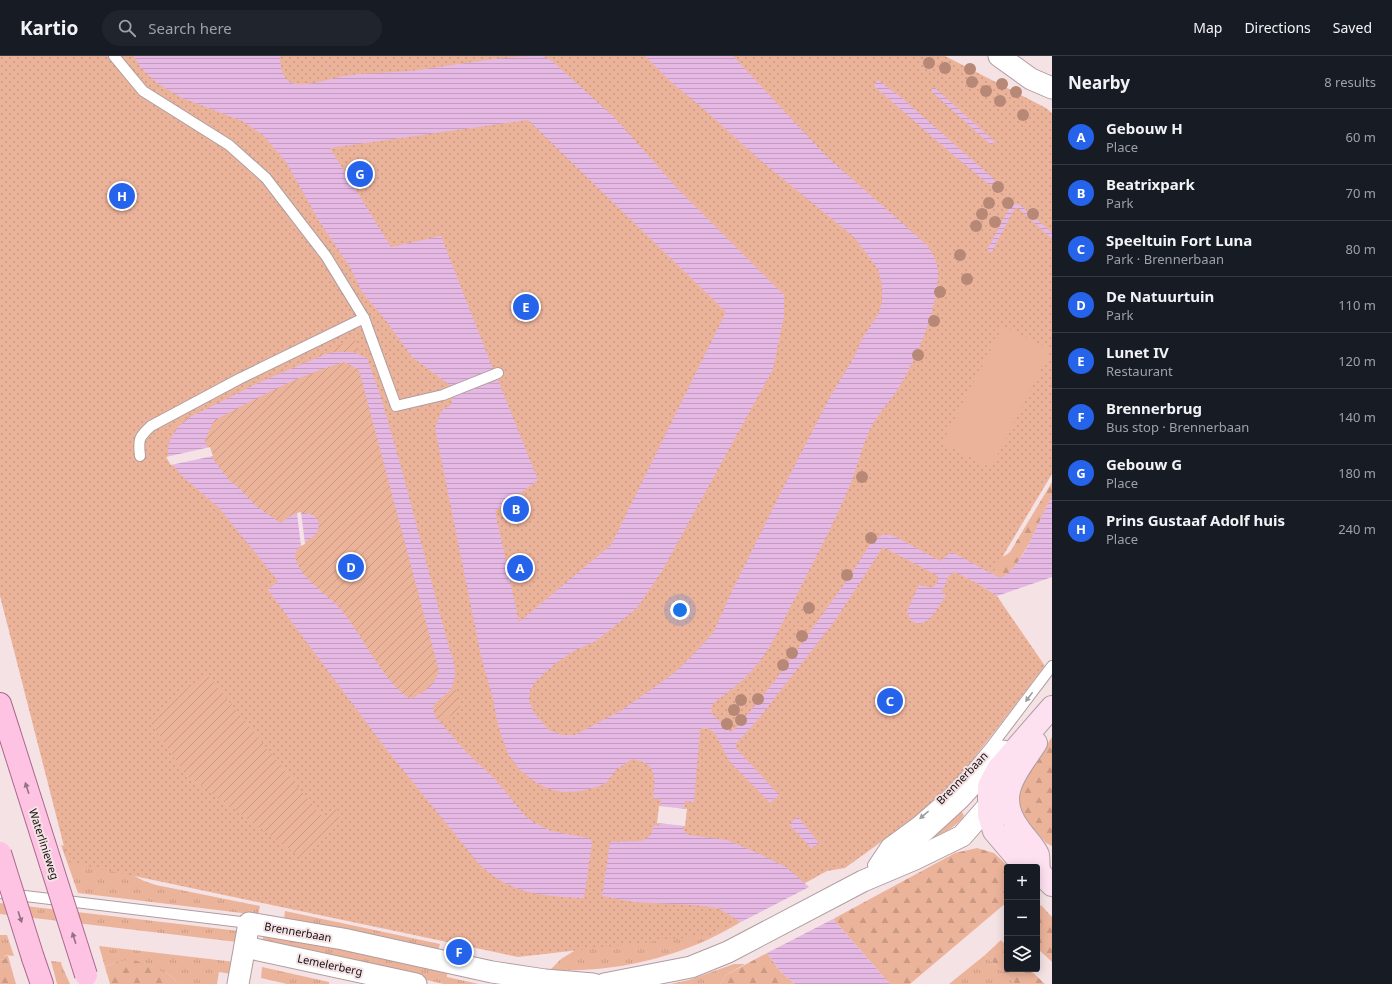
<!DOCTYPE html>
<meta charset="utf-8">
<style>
body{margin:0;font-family:"Noto Sans",sans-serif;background:#20242c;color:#f1f3f6}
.controls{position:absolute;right:12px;bottom:12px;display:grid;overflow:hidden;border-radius:4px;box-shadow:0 2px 10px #0003}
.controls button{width:36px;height:36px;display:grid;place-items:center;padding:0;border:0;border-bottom:1px solid #363941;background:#171b24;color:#f1f3f6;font:20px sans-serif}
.you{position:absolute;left:680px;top:554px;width:14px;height:14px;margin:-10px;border:3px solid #fff;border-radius:50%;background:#1a73e8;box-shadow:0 0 0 6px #1a73e833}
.badge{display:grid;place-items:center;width:26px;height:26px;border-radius:50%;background:#2563eb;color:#fff;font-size:13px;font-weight:700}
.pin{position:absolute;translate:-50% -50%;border:2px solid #fff;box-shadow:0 1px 4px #0006}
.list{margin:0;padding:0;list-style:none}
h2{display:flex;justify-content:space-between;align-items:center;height:52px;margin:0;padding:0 16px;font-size:17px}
h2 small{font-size:13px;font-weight:400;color:#9ea1a6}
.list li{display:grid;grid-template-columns:26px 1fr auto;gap:12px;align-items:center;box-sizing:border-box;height:56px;padding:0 16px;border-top:1px solid #363941}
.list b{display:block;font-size:15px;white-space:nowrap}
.list p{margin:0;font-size:13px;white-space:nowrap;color:#9ea1a6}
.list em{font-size:13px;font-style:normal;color:#9ea1a6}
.icon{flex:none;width:22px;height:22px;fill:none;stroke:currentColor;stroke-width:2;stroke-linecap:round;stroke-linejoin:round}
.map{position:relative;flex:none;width:1052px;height:928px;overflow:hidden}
header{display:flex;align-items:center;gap:24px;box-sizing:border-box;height:56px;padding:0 20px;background:#171b24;border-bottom:1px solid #363941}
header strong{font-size:19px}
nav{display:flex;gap:22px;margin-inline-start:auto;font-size:14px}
.search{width:280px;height:36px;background:#20242c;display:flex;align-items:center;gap:10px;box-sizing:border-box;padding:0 14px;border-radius:22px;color:#9ea1a6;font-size:15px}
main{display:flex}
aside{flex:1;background:#171b24}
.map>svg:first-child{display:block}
.grass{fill:url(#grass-tufts)}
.forest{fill:url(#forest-firs)}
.park{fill:url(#park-dots)}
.garden{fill:url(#garden-furrows)}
.pitch{fill:#ecb39b}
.water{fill:url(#water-rules);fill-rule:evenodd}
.pier{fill:#f5e2e5}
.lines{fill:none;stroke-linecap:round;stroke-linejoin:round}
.lane-casing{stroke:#af9da0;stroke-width:12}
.street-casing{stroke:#af9da0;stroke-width:23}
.secondary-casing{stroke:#af9da0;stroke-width:24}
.primary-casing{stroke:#ab698c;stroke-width:24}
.lane{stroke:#fff;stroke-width:10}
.street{stroke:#fff;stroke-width:21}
.secondary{stroke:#fee1f1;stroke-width:22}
.primary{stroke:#fec2e3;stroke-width:22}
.primary-bridge-casing{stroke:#ab698c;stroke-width:24;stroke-linecap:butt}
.primary-bridge{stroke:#fec2e3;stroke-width:22}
.tree{fill:#b78876}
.oneway{fill:#a19e9f}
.oneway2{fill:#947183}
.labels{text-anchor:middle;stroke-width:4;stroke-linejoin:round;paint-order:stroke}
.street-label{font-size:11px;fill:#130d0e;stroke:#f5e2e5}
</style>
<header>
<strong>Kartio</strong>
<div class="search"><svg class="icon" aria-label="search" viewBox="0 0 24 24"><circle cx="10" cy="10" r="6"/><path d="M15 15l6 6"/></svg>Search here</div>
<nav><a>Map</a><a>Directions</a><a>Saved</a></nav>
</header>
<main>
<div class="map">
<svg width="1052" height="928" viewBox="0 0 1052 928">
<defs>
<pattern id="grass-tufts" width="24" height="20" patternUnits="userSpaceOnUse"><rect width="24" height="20" fill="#ecb39b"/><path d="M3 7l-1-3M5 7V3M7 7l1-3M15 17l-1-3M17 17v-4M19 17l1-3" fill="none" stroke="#ca9984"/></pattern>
<pattern id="forest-firs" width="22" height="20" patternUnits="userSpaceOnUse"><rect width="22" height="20" fill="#ecb39b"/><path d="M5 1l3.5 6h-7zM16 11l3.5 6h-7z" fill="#ca9984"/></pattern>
<pattern id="park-dots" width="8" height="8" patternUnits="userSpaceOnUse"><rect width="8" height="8" fill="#ecb39b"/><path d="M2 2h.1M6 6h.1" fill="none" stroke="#ca9984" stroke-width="1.8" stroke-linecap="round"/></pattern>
<pattern id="garden-furrows" width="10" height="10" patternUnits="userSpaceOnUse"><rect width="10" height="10" fill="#ecb39b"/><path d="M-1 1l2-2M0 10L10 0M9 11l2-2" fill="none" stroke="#ca9984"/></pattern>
<pattern id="water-rules" width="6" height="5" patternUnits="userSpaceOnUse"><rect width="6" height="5" fill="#e6b8e4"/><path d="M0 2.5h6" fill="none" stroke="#c49dc2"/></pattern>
</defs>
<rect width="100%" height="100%" fill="#f5e2e5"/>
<g class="grass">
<path d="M961 755 964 759C960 769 941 778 931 783L927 779Z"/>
<path d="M61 789 82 792 144 825 156 829 260 850 258 859 78 837Z"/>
<path d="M0 847 239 875 237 886 0 858Z"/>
<path d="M718 852 741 866C683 901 617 917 550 914L561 903 574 895 579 888Z"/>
<path d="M285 855 440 888 438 895 284 863Z"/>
<path d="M0 879H7L14 900 4 899 5 903 0 904Z"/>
<path d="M264 879 314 887 447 916V921L479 928H444L268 888 262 885Z"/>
<path d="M99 890 235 906 231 918 219 916 217 928H180L168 918 117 906 105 911Z"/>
<path d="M985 899 1015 928H949Z"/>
<path d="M51 905 61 906 62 910 70 928H57Z"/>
<path d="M734 908H745L726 919 720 928H670L689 924Z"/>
<path d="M262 911 329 926V928H287L261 922Z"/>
</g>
<g class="forest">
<path d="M1052 426V440L1031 484 1017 508 1006 520 1000 522 940 505 857 467 999 502 1006 499 1010 496Z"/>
<path d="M1052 681V790L1046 787 1025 762 1020 754 1018 744 1023 723Z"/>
<path d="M977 792 994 797 1009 811H1007V846L910 928H890L833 863 955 797Z"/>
<path d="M1041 849 1052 861V906L1037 892V853Z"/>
<path d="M1001 884 1007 890V913H1029L1045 928H1015L985 899Z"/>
<path d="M767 897 780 915 795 928H720L726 919Z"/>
<path d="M4 899 8 900 16 928H0V904L5 903Z"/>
<path d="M132 903 168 918 180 928H110L105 911 117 906Z"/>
</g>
<path class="park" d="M0 0H945L1046 52 1052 57V418L992 518 952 496 940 505 896 481 984 531 997 540 1045 610 971 706 947 733 921 757 845 812 827 815 711 879 518 901 68 806 0 540Z"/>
<g class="garden">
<path d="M355 282 461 653 417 681 170 370Z"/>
<path d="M206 617 324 763 337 753 340 758 337 769 300 801 184 717 149 664Z"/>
</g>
<path class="pitch" d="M1003 270 1051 294 991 412 942 387Z"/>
<g class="water">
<path d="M134 0H280C280 9 282 23 292 27 304 32 332 22 345 20 369 16 394 17 418 14 459 9 501 0 542 0L552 5 615 62 676 131 784 239V260L773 313 662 515 637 552 596 585 572 596 555 608 537 624 530 634 529 645 535 658 549 674 562 679H575L622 654 673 618 692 600 713 577 731 537 780 438 830 341 853 303 862 283 879 257 882 245V229L878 213 854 181 760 104 706 55 670 25 645 0H733L826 100 927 189C933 198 939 208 938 220 937 256 915 306 896 336 887 349 875 361 869 376 862 391 858 408 852 424 835 466 814 505 794 544 781 568 772 592 754 612 742 627 727 636 713 648L711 652 712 658 731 676 737 671 774 626 850 520 873 484 883 479H891L896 481 940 505 952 496 1000 522C1024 512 1039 462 1052 440V521L997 540 984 531 955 516C950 519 946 521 946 528L943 532 942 537 946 539C938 551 928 575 911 565L907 555 919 529 932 532 938 526V520L883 491 834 566 759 662 736 688V692L779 739 770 747 729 705 715 677 708 672H702L700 674 694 746 685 745 683 772 684 775 688 779 727 784 753 795 786 811 809 831 833 863 890 928H795L780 915 767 897 741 866 718 852 694 849 634 846 602 840 610 786 640 785C648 783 653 778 654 769L659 770 661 746 660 743 653 742C655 722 658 707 632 703L616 714 607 726 600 730 581 735 563 736 549 733 535 726 520 714 508 698 498 669 493 643 481 600 435 372 442 354 451 349 453 341 498 324 538 424 495 455 519 566 611 489 726 256 528 64 330 92 391 191 441 180 493 313 450 330 447 327 412 301 384 262 362 236 350 211 319 165 286 106 263 79 242 65 182 42 157 27 141 12Z"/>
<path d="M878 24 903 43 994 123 995 126 994 128 990 129 987 127 945 92 874 30Z"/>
<path d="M932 32H935L992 83 995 86 994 87 990 88 932 36Z"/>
<path d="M1014 148 1020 149 1052 177V183L1019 153 1016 152 1013 155 992 196H989L988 192 1010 151Z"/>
<path d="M335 296H353L367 302C371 315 377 328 381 342 407 427 427 513 451 598 456 608 457 626 449 635 444 641 437 644 433 651L435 660 466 696 495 723 525 760 533 766 551 775 588 782 591 784 592 787 584 842C542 840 512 839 479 808L386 693 268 534 278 525 219 452 182 420 173 409 168 401V392L170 384 178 371 190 361 260 326 326 298ZM345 306 359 314 439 615C433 632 426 634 411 643 387 631 361 578 343 556 330 539 296 521 295 498 299 487 310 485 317 477 318 474 320 468 318 465 315 457 302 456 295 458 290 459 285 464 281 467L276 464 256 450 239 432 229 424 211 400 205 385 211 370 215 364C257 342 299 319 345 306Z"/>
<path d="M798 761 819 787 811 792 789 768Z"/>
</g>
<g class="pier">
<path d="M210 391 213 400 171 409 166 401Z"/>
<path d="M301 456 305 488 301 490 297 457Z"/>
<path d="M659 750 687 753 685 770 657 767Z"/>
<path d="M811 830 835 862 765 898 739 867Z"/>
</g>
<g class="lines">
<g class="lane-casing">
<g id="lane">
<path d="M114 0 143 35 229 89 266 122 326 200 364 262 396 350 443 339 498 317"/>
<path d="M140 400C138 383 139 381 151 370L239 323 364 262"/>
<path d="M873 809 887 788 917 766 948 739 971 715 990 692 1052 610"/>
<path d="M0 837 249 867"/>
</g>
</g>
<g class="street-casing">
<g id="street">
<path d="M999 0 1031 23 1052 32"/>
<path d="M881 811 924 775 960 742 1003 695"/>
<path d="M245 891 416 928"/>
<path d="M238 928 249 867 343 883 492 916 545 924 593 928"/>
<path d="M604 928 691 911 728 896 863 825 915 803 962 780 997 740"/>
</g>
</g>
<g class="secondary-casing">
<g id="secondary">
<path d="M1036 687C1017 716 993 740 1020 774 1024 780 1036 792 1038 799 1039 804 1038 809 1039 814"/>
<path d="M1028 811 1023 809 994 775 989 759V730L998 713 1052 651"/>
<path d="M1037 814 1052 829"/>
</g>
</g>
<g class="primary-casing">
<g id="primary">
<path d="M0 648 9 676"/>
<path d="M33 902 42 928"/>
</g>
</g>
<use href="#lane" class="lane"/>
<use href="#street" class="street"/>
<use href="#secondary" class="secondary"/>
<use href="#primary" class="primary"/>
<g class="primary-bridge-casing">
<g id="primary-bridge">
<path d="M9 676 86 919"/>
<path d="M0 797 33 902"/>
</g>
</g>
<use href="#primary-bridge" class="primary-bridge"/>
</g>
<g class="tree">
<circle cx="929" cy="7" r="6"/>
<circle cx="945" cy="12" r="6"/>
<circle cx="970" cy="13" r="6"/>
<circle cx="972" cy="26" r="6"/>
<circle cx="1002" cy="28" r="6"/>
<circle cx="986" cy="35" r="6"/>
<circle cx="1016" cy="36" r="6"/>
<circle cx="1000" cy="45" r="6"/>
<circle cx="1023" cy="59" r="6"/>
<circle cx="998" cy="131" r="6"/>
<circle cx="989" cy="147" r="6"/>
<circle cx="1008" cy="147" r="6"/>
<circle cx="982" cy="158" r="6"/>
<circle cx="1033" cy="158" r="6"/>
<circle cx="995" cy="166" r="6"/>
<circle cx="976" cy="170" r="6"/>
<circle cx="960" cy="199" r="6"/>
<circle cx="967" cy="223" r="6"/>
<circle cx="940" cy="236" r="6"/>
<circle cx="934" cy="265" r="6"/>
<circle cx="918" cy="299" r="6"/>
<circle cx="862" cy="421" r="6"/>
<circle cx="871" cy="482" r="6"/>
<circle cx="847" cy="519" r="6"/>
<circle cx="809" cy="552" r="6"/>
<circle cx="802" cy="580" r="6"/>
<circle cx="792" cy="597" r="6"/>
<circle cx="783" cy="609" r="6"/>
<circle cx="758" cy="643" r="6"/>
<circle cx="741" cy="644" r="6"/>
<circle cx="734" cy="654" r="6"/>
<circle cx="741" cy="664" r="6"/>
<circle cx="727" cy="668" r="6"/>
</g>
<defs><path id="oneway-solid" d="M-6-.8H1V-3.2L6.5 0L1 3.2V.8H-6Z"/></defs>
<g class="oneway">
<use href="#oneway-solid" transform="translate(1029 641) rotate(127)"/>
<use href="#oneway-solid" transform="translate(924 759) rotate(140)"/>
</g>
<g class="oneway2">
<use href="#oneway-solid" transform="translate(27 732) rotate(-108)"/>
<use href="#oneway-solid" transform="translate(20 861) rotate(72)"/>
<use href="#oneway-solid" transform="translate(74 882) rotate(-108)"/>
</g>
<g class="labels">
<g class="street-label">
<text transform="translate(962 722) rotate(-46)" y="4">Brennerbaan</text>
<text transform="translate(44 788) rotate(72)" y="4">Waterlinieweg</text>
<text transform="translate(298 876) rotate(10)" y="4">Brennerbaan</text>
<text transform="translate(330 909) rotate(12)" y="4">Lemelerberg</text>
</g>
</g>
</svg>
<div class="controls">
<button>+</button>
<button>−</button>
<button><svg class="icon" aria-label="layers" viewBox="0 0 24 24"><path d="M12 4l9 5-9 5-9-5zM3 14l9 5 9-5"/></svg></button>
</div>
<div class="you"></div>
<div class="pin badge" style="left:520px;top:512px">A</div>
<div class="pin badge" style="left:516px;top:453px">B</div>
<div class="pin badge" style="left:890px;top:645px">C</div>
<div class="pin badge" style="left:351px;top:511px">D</div>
<div class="pin badge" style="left:526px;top:251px">E</div>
<div class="pin badge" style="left:459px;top:896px">F</div>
<div class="pin badge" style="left:360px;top:118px">G</div>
<div class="pin badge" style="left:122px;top:140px">H</div>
</div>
<aside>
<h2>Nearby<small>8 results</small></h2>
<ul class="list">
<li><span class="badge">A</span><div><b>Gebouw H</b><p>Place</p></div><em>60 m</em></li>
<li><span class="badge">B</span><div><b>Beatrixpark</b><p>Park</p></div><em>70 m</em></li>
<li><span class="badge">C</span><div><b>Speeltuin Fort Luna</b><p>Park · Brennerbaan</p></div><em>80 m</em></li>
<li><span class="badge">D</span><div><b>De Natuurtuin</b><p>Park</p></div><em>110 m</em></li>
<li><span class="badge">E</span><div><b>Lunet IV</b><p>Restaurant</p></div><em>120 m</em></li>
<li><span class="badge">F</span><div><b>Brennerbrug</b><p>Bus stop · Brennerbaan</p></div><em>140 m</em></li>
<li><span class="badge">G</span><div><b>Gebouw G</b><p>Place</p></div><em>180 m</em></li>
<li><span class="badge">H</span><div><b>Prins Gustaaf Adolf huis</b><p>Place</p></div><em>240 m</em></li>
</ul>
</aside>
</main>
